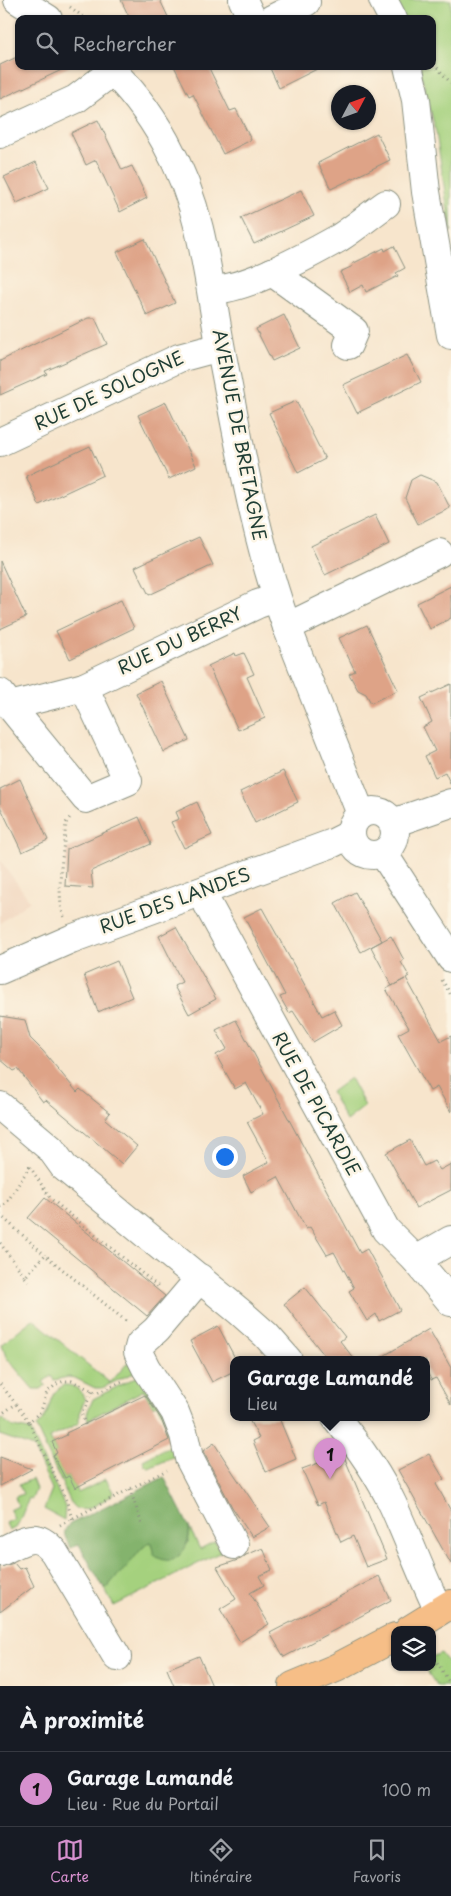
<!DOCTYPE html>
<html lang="fr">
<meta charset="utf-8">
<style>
body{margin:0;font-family:"Playpen Sans",sans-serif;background:#20242c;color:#f1f3f6}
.controls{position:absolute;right:15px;bottom:15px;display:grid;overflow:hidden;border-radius:10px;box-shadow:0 1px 4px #0004}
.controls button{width:45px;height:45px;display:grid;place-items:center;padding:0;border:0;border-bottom:1px solid #363941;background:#171b24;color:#f1f3f6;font:25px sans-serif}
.compass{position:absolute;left:331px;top:85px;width:45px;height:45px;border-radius:50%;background:#171b24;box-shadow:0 1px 4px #0004;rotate:49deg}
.you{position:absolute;left:224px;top:1156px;width:18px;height:18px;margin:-12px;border:4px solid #fff;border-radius:50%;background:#1a73e8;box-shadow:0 0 0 8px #1a73e833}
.badge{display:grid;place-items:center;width:32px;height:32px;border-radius:50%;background:#d690ce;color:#111;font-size:16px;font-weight:700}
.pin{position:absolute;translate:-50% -41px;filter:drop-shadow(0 1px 2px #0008)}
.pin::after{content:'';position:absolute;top:26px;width:18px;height:15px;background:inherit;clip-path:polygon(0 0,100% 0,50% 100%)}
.popup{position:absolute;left:230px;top:1356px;width:200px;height:65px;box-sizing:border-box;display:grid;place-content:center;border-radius:10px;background:#171b24;filter:drop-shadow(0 1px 4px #0005);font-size:16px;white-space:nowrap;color:#9ea1a6}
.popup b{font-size:19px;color:#f1f3f6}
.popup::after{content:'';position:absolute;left:50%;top:100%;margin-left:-10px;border:10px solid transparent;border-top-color:#171b24}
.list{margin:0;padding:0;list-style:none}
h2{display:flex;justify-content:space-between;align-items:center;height:65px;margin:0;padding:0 20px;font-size:21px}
h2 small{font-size:16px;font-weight:400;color:#9ea1a6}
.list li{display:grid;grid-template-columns:32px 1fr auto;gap:15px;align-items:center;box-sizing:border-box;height:75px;padding:0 20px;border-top:1px solid #363941}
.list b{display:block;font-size:19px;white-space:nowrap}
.list p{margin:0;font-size:16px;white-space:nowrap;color:#9ea1a6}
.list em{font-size:16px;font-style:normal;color:#9ea1a6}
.icon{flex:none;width:28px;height:28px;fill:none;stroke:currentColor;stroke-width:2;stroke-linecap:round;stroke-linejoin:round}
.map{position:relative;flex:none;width:451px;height:1686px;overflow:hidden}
.search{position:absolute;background:#171b24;box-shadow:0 1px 4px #0004;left:15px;right:15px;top:15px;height:55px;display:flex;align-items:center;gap:12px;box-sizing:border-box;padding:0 18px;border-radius:10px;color:#9ea1a6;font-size:19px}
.sheet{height:140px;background:#171b24}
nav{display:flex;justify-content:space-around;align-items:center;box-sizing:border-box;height:70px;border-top:1px solid #363941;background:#171b24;font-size:14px;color:#9ea1a6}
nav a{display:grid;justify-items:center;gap:2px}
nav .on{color:#d690ce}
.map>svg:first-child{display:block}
.built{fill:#f1d5bd}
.green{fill:#a5d17e;stroke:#628759}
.forest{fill:#84b36d;stroke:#527850}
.building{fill:#dea387}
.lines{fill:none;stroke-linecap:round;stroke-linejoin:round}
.minor-casing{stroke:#8b9180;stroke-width:30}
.major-casing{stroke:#8b9180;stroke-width:30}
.path{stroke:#8b9180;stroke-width:3;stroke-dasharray:1 4;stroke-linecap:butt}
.minor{stroke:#fff;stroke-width:28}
.major{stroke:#f6be87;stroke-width:28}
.labels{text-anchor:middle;stroke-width:5;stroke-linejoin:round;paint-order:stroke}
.street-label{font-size:18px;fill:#1f3d34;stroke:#fcf5e5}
</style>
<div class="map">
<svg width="451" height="1686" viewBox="0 0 451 1686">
<rect width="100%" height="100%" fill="#fcf5e5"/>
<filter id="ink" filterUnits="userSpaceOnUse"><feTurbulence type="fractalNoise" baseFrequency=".02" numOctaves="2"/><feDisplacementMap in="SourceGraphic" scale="10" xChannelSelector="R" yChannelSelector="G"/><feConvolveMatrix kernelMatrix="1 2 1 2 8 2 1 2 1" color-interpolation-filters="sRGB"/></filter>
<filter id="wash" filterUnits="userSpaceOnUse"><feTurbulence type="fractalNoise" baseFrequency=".0096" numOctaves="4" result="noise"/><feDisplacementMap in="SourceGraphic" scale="20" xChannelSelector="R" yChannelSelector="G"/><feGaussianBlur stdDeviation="1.12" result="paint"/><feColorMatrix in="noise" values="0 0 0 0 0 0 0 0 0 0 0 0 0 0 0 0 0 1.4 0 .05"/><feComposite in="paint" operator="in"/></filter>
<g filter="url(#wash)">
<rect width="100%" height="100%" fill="#f7e5cc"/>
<path class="built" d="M0 860 30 901 0 923Z"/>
<g class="green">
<path d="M393 0H451V232L436 132 419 66H432V19H402Z"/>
<path d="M350 1078 365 1106 346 1121 331 1092Z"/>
<path d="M33 1319 110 1383 129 1361 139 1370 102 1388H95L75 1378 68 1377 54 1380 51 1376 43 1382 46 1385 41 1389H33L6 1357 2 1345 9 1338Z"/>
<path d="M142 1374C160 1399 176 1422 180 1454L149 1468 145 1466 143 1460 172 1445 164 1429 168 1427 157 1404 152 1406 144 1390 88 1420 87 1413 93 1399Z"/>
<path d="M65 1385C75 1385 81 1390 85 1400L79 1413V1423L50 1438 57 1453 65 1478 69 1476 78 1493 106 1479 113 1492 111 1496C100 1502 82 1517 72 1505L36 1427C40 1423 44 1420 46 1415 52 1402 49 1392 65 1385Z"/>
<path d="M2 1419 13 1427 30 1430 65 1507 64 1520 44 1509 52 1489 33 1447 0 1435V1421Z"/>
<path d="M32 1479 36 1489 32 1499 29 1498 17 1527 9 1531 6 1523 14 1519 10 1510 18 1506 15 1497 23 1494 19 1485Z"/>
<path d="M189 1527 200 1549 215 1541 221 1552 114 1606 103 1587H108C116 1574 137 1552 149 1542L151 1543C155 1559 158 1558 173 1560 185 1551 191 1543 189 1527Z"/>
<path d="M441 1653 451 1666V1686H437L424 1667H432V1657Z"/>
</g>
<path class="forest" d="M164 1477 189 1527C191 1547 175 1571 154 1555L151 1543 149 1542C141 1548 136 1556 130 1563 123 1572 114 1577 108 1587L105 1588 101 1584 80 1546 78 1545 71 1548C66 1539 60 1532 70 1524Z"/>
<g id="blocks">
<g class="building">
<path d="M121 0H160L169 19H130Z"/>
<path d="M19 56V66H70L0 99V65Z"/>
<path d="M174 66H208L230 111 236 109 251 140 223 154 193 94 189 96Z"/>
<path d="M269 66H323L279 88Z"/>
<path d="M98 120 122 170 132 166 147 198 120 212 96 160 86 165 71 133Z"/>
<path d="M377 133 390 160 331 189 318 163Z"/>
<path d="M36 162 49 188 17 203 4 177Z"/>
<path d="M301 190 314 216 254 244 241 218Z"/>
<path d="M145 239 175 303 147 316 117 252Z"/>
<path d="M394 246 405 268 396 273 398 276 366 292 363 285 350 292 340 272 353 266 352 264 384 248 385 251Z"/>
<path d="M284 315 300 348 272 361 256 329Z"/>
<path d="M88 318H95L107 344 45 371 47 374 0 395V361Z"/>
<path d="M407 355 421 382 357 413 343 385Z"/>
<path d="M296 401 325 459 298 473 269 413Z"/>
<path d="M166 402 196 466 169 479 138 415Z"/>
<path d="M90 446 103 475 39 505 26 476Z"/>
<path d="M420 475 437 482 450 508 418 524 405 498 411 480Z"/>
<path d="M375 515 389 544 325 575 311 546Z"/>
<path d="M199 537 213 565 149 595 135 567Z"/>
<path d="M0 561 26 617 0 629Z"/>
<path d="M451 586V618L430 629 417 603Z"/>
<path d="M121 600 134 628 70 659 56 631Z"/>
<path d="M367 625 398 690 371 703 366 694 358 690 349 674 355 671 339 638Z"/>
<path d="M235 653 236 656 244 653 254 674 247 677 265 718 238 730 208 666Z"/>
<path d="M161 681 189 740 164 752 136 693Z"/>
<path d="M451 684V785L445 772 435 777 425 756 435 751 423 727 432 722 421 698Z"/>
<path d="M283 771 298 802 255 823 240 792Z"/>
<path d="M20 779 48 840 22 852 0 806V789Z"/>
<path d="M197 802 212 835 184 848 171 822 179 819 176 812Z"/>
<path d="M139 817 151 844 91 871 93 888 65 886 67 849Z"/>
<path d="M355 892 382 941 361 952 335 903Z"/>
<path d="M262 908 322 1016 334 1010 342 1025 313 1042 293 1011 289 1013 280 997 285 995 244 917Z"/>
<path d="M176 927 216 999 189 1014 174 986 182 982 159 936Z"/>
<path d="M391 936 404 960 401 962 409 976 406 978 441 1041 451 1036V1112L437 1087 430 1091 398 1034 409 1028 386 989 405 979 392 986 371 947Z"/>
<path d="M117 961 132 997 98 1012 84 975Z"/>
<path d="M0 1016 25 1020 30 1038 43 1051 77 1092 80 1089 110 1113 105 1119 137 1146 122 1164 46 1100 43 1102 18 1069 14 1071 0 1059Z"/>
<path d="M236 1020 360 1253 367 1249 400 1310 379 1321 376 1314 367 1321 349 1291 354 1288 334 1252 327 1255 310 1227 306 1229 278 1177 251 1192 243 1176 269 1162 247 1122 263 1114 246 1083 235 1089 216 1055 227 1049 216 1030Z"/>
<path d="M410 1140 424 1166 434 1161 440 1170 451 1164V1190L416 1208 386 1153Z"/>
<path d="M45 1198 165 1296 147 1316 28 1218Z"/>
<path d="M305 1287 345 1337 340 1341 355 1360H328L284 1304Z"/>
<path d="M218 1326 234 1356V1371L212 1382 190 1341Z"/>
<path d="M429 1329 451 1368V1405L436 1378 431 1380 426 1370V1360H377Z"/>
<path d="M145 1395 161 1419 169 1440 75 1488 69 1476 65 1478 53 1455 57 1453 52 1442 67 1435 66 1433Z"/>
<path d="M248 1418H279L296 1459 266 1472 253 1441 259 1438Z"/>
<path d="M214 1443 234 1474 270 1527 252 1537 232 1507 204 1453 203 1451Z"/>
<path d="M343 1454 387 1559 366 1567 353 1536 341 1542 324 1502 318 1505 302 1469Z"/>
<path d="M429 1454 444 1479 436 1484 451 1511V1564L398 1470Z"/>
<path d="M0 1457 32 1469 0 1486Z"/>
<path d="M263 1548 272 1570 259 1576 264 1585 250 1593 269 1624 240 1642 220 1609 236 1599 217 1567 241 1559 246 1555Z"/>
<path d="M14 1563 19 1569 25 1567 34 1586 0 1612V1567Z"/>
<path d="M379 1576 391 1600 284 1657 270 1633Z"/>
<path d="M199 1656 212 1686H174L167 1669Z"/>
</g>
</g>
</g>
<g filter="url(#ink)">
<use href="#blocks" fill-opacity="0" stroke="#8b9180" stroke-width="1"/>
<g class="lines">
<g class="minor-casing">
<g id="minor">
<path d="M18 0 48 19"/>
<path d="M243 0 252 19"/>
<path d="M383 0 393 19"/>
<path d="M272 19 306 2"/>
<path d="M107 66C153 109 185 169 199 229 209 271 214 313 222 355 240 447 255 539 287 627L361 814"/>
<path d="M408 66 416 100 426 192 451 335"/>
<path d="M0 134 76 99 113 71"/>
<path d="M272 272 354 331 348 345"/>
<path d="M212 290C247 289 307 256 339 238 355 228 370 215 386 204"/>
<path d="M0 442 179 358 220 347"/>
<path d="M287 627 439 553"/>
<path d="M0 693 10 706 84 687 258 604 276 598"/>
<path d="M10 706 86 799 128 781 84 687"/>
<circle cx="373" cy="833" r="22"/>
<path d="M393 823 451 803"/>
<path d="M383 853 451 958"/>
<path d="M201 892 386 1230 416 1260 451 1302"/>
<path d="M0 970 71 939 333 843 351 834"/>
<path d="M0 1106 51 1149 64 1167 240 1312 266 1335 288 1360"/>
<path d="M416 1260 451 1240"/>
<path d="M200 1278 156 1330 140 1344 138 1352 146 1368 175 1412 184 1435 189 1458 234 1545"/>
<path d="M336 1418C358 1445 378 1473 393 1505 409 1540 422 1576 439 1611"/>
<path d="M0 1552C23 1541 35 1529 54 1552L117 1657"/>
</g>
</g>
<g class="major-casing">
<g id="major">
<path d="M409 1630 451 1604"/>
<path d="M293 1686 336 1668 395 1637"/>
</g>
</g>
<g class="path">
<path d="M70 7 86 19"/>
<path d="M434 64 451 83"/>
<path d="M64 917C55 894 64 848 66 823L71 816"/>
<path d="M442 980 451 995"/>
<path d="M30 1167 51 1199 160 1288"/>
<path d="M0 1207 6 1204 30 1166"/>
<path d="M0 1215 45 1255"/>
<path d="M0 1243 25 1277 45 1255 127 1322"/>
<path d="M25 1277 30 1283"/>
<path d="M0 1384 16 1404"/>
<path d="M0 1415 16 1404 29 1422"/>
<path d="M85 1425 82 1415 92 1391"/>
<path d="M130 1489 142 1525"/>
<path d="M72 1519 67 1502 29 1422 41 1411 47 1392 57 1384 64 1381H72L97 1393 125 1380"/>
<path d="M60 1525 167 1470"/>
<path d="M432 1654 451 1685"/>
</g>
<use href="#minor" class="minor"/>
<use href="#major" class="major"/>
</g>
</g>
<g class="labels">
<g class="street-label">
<text transform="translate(109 391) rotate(-25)" y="6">RUE DE SOLOGNE</text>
<text transform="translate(239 435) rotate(79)" y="6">AVENUE DE BRETAGNE</text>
<text transform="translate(180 641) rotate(-25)" y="6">RUE DU BERRY</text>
<text transform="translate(175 901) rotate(-20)" y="6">RUE DES LANDES</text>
<text transform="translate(316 1104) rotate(61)" y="6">RUE DE PICARDIE</text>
</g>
</g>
</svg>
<div class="controls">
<button><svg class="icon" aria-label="layers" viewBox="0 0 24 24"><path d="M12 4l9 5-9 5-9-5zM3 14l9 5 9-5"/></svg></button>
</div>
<svg class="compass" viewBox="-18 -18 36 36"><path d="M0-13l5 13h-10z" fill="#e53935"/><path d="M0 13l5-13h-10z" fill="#9ea1a6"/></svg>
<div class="you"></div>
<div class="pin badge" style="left:330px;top:1479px">1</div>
<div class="popup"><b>Garage Lamandé</b>Lieu</div>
<div class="search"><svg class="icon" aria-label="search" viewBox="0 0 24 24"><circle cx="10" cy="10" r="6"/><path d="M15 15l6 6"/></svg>Rechercher</div>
</div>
<section class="sheet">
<h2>À proximité<small></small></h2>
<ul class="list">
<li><span class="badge">1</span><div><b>Garage Lamandé</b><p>Lieu · Rue du Portail</p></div><em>100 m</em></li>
</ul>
</section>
<nav>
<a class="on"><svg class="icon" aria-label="map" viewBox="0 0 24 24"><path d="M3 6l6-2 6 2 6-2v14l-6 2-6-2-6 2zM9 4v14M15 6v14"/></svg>Carte</a>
<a><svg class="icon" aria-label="directions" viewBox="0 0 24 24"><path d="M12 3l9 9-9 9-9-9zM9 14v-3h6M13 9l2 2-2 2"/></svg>Itinéraire</a>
<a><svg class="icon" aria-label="saved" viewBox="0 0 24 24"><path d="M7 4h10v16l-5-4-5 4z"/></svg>Favoris</a>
</nav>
